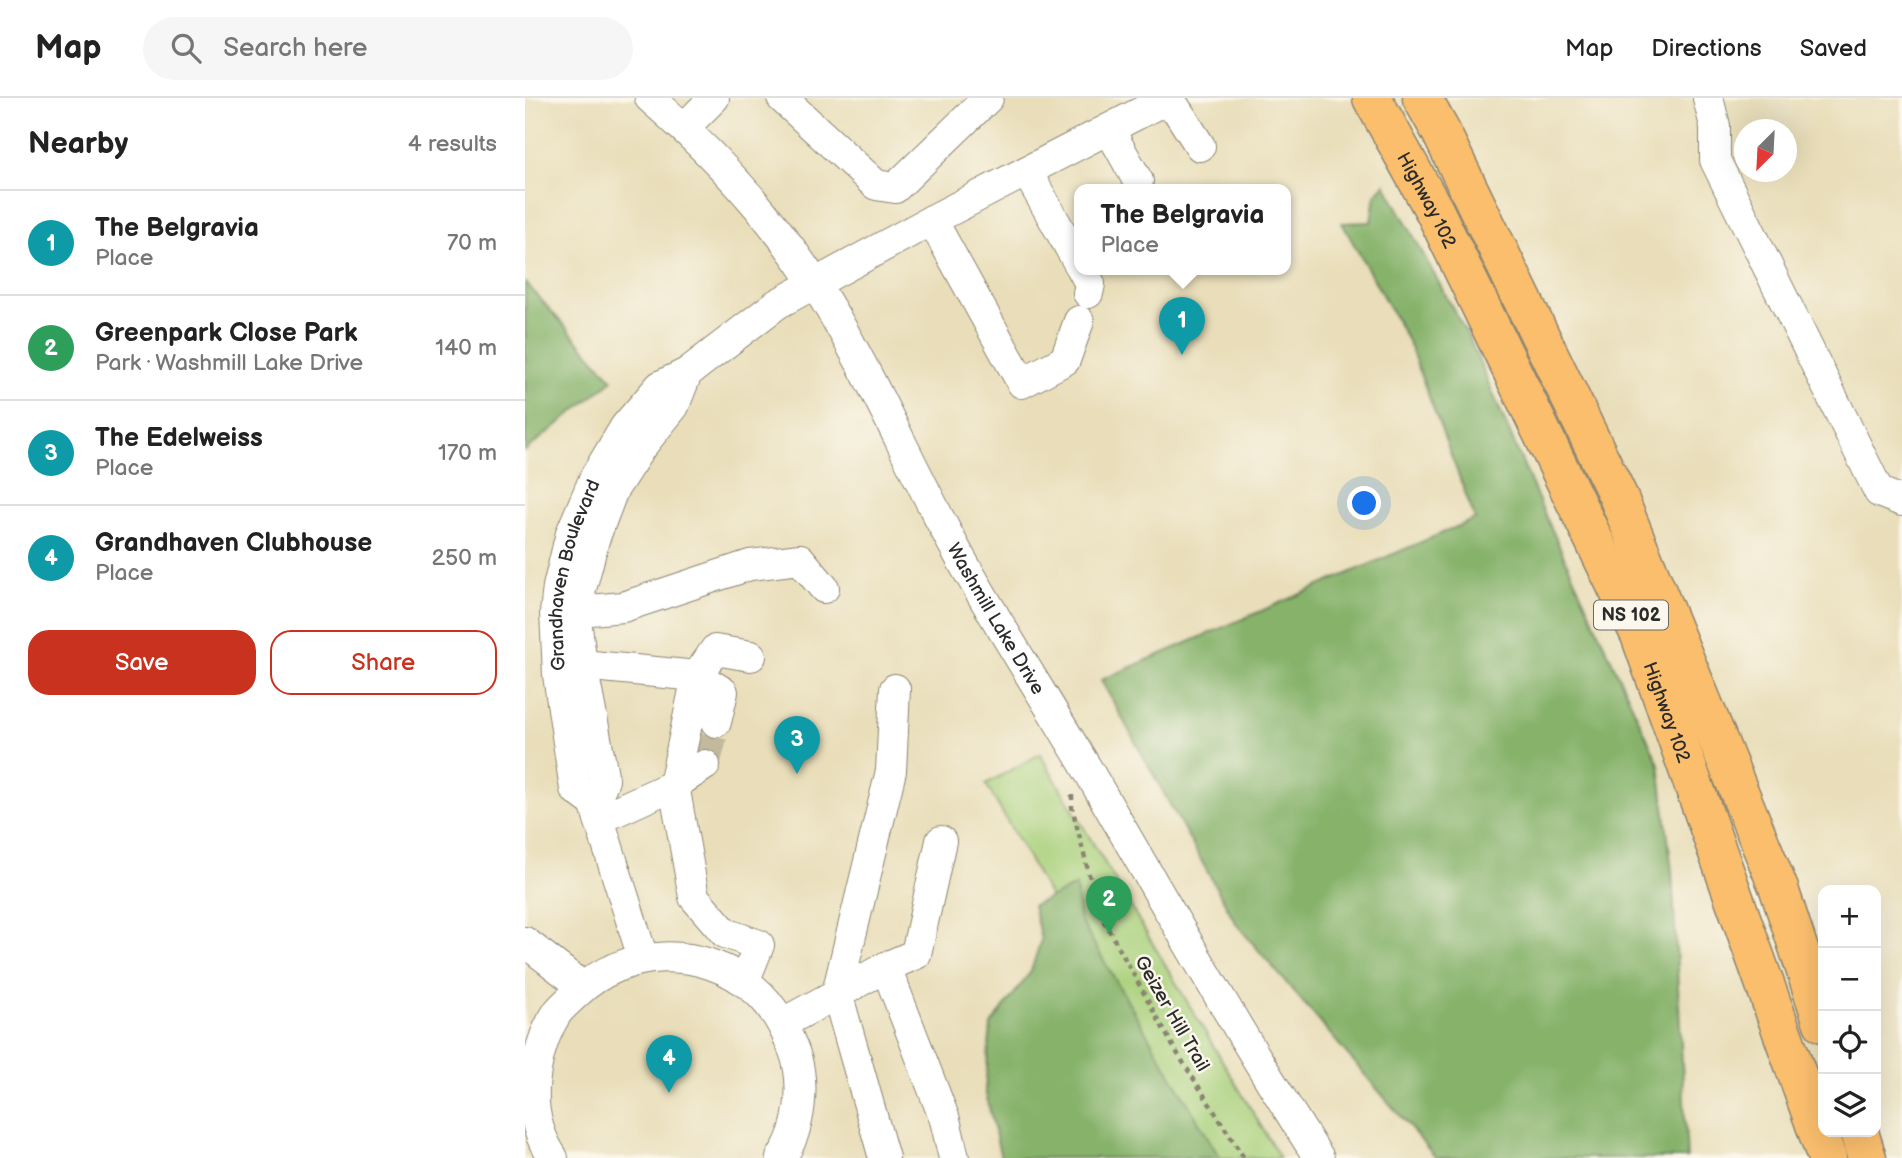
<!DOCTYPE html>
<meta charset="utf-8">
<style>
body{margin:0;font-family:"Balsamiq Sans",sans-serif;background:#f6f6f6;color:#222}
.controls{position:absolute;right:21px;bottom:21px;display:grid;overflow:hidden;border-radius:14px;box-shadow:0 7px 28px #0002}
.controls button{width:63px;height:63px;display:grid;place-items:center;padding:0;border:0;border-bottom:2px solid #e0e0e0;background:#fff;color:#222;font:35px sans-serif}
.compass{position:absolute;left:1209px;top:21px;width:63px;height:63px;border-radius:50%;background:#fff;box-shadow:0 7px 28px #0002;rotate:204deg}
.you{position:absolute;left:840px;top:406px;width:24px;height:24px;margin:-18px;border:5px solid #fff;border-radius:50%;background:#1a73e8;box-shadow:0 0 0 10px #1a73e833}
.badge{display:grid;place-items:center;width:46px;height:46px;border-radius:50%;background:#c8321e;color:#fff;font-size:23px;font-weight:700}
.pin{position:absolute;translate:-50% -58px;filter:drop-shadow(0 2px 4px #0008)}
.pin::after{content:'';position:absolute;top:37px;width:24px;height:21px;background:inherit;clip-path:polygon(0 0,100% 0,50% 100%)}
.popup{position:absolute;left:549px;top:86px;width:217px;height:91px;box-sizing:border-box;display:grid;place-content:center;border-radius:14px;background:#fff;filter:drop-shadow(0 2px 5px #0005);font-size:23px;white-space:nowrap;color:#767676}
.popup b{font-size:26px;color:#222}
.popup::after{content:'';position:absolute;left:50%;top:100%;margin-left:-14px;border:14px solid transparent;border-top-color:#fff}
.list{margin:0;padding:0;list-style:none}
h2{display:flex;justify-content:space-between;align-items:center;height:91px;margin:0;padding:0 28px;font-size:30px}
h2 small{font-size:23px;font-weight:400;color:#767676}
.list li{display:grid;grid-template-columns:46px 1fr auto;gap:21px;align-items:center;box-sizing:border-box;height:105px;padding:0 28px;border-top:2px solid #e0e0e0}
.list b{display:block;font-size:26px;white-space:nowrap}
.list p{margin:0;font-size:23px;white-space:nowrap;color:#767676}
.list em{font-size:23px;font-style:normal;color:#767676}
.actions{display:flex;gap:14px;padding:21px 28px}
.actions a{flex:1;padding:16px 0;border:2px solid #c8321e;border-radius:21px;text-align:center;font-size:24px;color:#c8321e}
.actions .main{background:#c8321e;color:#fff}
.icon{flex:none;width:38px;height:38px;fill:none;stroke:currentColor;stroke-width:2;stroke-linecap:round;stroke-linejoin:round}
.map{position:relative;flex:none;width:1377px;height:1060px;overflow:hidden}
header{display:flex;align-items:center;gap:42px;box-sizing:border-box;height:98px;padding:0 35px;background:#fff;border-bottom:2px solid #e0e0e0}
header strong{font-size:33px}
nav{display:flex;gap:38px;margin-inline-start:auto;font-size:24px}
.search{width:490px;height:63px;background:#f6f6f6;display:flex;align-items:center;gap:18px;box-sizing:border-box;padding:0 24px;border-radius:38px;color:#767676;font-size:26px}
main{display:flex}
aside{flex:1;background:#fff}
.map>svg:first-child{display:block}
.green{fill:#a9d07a;stroke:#6a7e52;stroke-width:2}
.forest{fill:#86b26a;stroke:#586e4a;stroke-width:2}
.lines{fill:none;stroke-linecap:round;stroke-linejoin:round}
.minor-tunnel{stroke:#c3ba9d;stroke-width:30;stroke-dasharray:30 15;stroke-linecap:butt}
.minor-casing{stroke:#8a8472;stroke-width:32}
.highway-casing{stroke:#8a8472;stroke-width:41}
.path{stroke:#8a8472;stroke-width:4.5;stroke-dasharray:5 5;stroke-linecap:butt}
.minor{stroke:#fff;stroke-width:30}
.highway{stroke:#fabe6d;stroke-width:38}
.labels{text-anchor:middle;stroke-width:5;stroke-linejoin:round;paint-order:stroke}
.shield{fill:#fbf7ec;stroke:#696865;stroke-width:2}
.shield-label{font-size:18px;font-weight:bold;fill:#2b2b2b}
.street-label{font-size:19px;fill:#2b2b2b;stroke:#fbf7ec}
</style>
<header>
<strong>Map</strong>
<div class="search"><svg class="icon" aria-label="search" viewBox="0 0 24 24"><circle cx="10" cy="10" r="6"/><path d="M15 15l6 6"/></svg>Search here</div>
<nav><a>Map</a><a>Directions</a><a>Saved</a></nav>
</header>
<main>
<aside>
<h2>Nearby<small>4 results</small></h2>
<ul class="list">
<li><span class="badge" style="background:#0f9aa8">1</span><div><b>The Belgravia</b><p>Place</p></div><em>70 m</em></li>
<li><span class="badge" style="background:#2e9e5b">2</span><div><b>Greenpark Close Park</b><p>Park · Washmill Lake Drive</p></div><em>140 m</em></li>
<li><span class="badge" style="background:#0f9aa8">3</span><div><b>The Edelweiss</b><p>Place</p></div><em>170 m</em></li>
<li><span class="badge" style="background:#0f9aa8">4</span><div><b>Grandhaven Clubhouse</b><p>Place</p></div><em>250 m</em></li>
</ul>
<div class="actions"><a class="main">Save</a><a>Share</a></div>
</aside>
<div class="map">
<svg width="1377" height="1060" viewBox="0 0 1377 1060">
<rect width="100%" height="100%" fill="#fbf7ec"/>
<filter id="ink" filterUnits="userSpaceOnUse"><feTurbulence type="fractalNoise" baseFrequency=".0143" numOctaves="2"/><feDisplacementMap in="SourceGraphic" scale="14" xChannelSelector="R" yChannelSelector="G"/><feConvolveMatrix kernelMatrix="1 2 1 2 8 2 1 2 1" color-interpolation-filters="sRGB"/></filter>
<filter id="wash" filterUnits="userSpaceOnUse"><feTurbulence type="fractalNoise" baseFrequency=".00686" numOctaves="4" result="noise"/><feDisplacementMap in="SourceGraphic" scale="28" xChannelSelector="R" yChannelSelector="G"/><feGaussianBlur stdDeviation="1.57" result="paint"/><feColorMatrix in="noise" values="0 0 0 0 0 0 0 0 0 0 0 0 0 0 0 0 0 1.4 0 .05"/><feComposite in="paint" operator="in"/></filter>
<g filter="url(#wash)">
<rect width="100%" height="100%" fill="#e9deb9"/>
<path class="green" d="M515 656 755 1060H634L631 985 461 686Z"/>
<g class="forest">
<path d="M860 86 945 242 1016 408 1134 666 1147 773 1162 1060H911L712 827 576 582 950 421 883 243 817 125 846 124 850 97Z"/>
<path d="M0 184 88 282 0 353Z"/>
<path d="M551 788 555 822 695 1060H476L460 992 466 927 506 873 516 842 508 807Z"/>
</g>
</g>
<g filter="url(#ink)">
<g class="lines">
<path class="minor-tunnel" d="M180 667 191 624"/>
<g class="minor-casing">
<g id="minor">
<path id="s1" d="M125 0C186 53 244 115 288 183 347 274 387 375 440 468 479 536 521 602 561 669 637 800 712 933 794 1060"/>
<path d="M257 0 351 87 370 90 463 0"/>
<path d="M1183 0 1190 28V62L1354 394 1377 403"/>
<path d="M159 30 189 0"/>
<path d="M584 31 613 83"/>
<path d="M502 74 554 166"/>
<path d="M407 122 497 285 540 262 554 223"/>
<path d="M557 171 565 186 563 195"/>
<path d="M34 515 98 509 225 467 275 461 299 490"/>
<path d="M57 567 172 578 198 594 191 624"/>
<path d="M69 705 79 682 57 567 50 514 69 442 88 392 116 349 149 308 162 275"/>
<path d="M74 721 149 687 180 667"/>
<path d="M416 743 391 856 361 869 420 1022 429 1060"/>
<path d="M0 844 58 889"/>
<path id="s2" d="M118 860 69 705 50 691 33 577 30 515 33 489 46 435 70 379 100 329 135 288 162 275 252 206 407 122 634 5 650 9 675 48"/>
<path d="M219 884 234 847 200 835 169 799 149 687 172 578 190 552 226 558"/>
<path d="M258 925 361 869"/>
<path d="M28 1060C12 1036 6 1008 10 979 13 956 19 935 32 915 37 908 45 902 51 896 99 849 178 847 229 891 249 908 260 930 269 953 281 985 276 1032 256 1060"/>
<path d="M359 1060 312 895 366 673 370 591"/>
</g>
</g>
<g class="highway-casing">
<g id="highway">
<path id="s3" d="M847 0 910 114 1115 537 1302 1060"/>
<path d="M897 0 916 34 1092 396 1254 791 1298 925"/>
<path d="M1334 1034 1342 1060"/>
</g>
</g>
<path class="path" d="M547 697V709L573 812 649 950 719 1060"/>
<use href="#minor" class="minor"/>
<use href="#highway" class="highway"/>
</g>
</g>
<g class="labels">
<rect class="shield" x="1069" y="502.5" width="74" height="29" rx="5"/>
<g class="shield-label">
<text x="1106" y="523">NS 102</text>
</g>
<g class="street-label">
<text dy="7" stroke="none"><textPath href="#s3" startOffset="116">Highway 102</textPath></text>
<text dy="7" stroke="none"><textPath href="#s2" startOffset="404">Grandhaven Boulevard</textPath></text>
<text dy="7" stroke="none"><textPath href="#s1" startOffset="630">Washmill Lake Drive</textPath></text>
<text dy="7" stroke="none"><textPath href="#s3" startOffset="682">Highway 102</textPath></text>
<text transform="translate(648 915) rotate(60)" y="7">Geizer Hill Trail</text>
</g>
</g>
</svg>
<div class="controls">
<button>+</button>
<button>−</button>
<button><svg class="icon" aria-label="locate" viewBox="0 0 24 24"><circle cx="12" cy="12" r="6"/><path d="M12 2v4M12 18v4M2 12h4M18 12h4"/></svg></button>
<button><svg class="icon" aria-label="layers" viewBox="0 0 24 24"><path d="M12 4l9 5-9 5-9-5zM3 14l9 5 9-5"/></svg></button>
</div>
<svg class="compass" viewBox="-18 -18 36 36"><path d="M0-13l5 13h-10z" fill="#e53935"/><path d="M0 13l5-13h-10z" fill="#767676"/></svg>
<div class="you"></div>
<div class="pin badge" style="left:657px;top:257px;background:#0f9aa8">1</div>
<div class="popup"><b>The Belgravia</b>Place</div>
<div class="pin badge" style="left:584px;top:836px;background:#2e9e5b">2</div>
<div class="pin badge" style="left:272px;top:676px;background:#0f9aa8">3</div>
<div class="pin badge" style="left:144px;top:995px;background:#0f9aa8">4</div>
</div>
</main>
